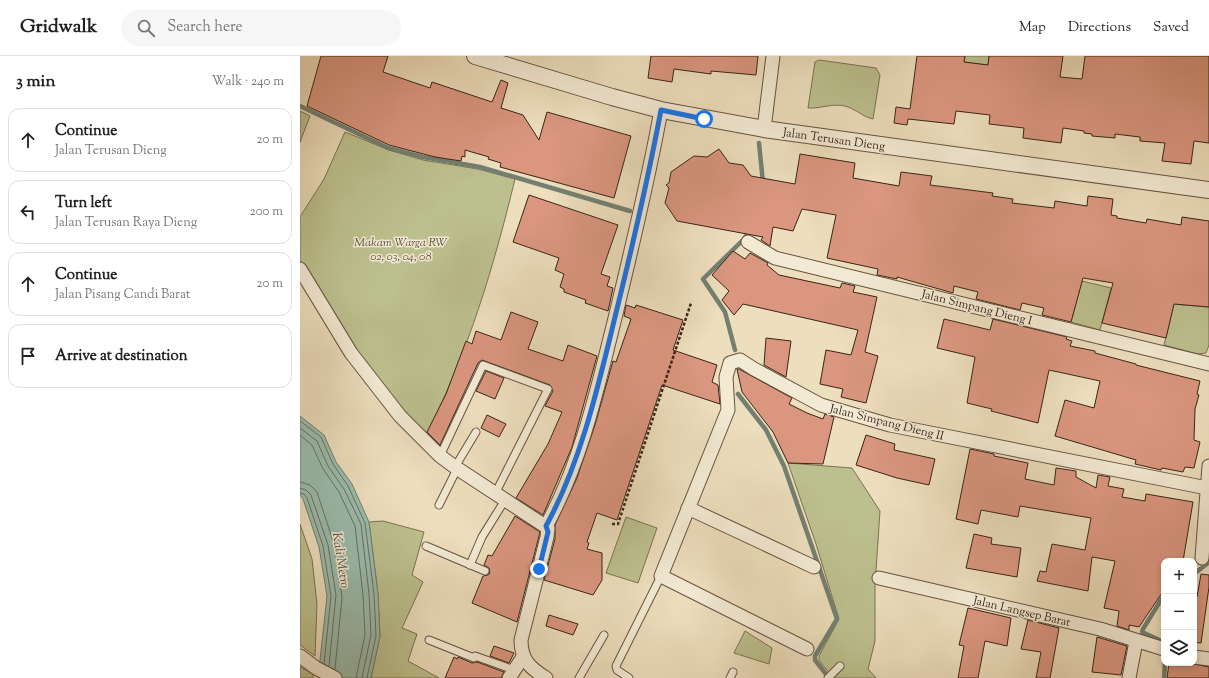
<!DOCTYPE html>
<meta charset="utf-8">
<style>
body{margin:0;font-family:"Sorts Mill Goudy",serif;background:#f6f6f6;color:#222}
.controls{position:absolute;right:12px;bottom:12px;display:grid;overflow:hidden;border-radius:8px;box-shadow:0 2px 6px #0003}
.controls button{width:36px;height:36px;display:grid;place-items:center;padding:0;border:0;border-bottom:1px solid #e0e0e0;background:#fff;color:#222;font:20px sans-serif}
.stop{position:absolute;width:12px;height:12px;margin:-9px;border:3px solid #1a73e8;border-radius:50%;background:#fff}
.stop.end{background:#1a73e8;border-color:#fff;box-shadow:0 1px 4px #0008}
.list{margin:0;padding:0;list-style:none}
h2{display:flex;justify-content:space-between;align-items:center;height:52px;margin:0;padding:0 16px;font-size:17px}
h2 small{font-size:13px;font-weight:400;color:#767676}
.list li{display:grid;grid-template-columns:26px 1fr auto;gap:12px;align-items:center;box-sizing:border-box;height:64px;margin:0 8px 8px;padding:0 8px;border:1px solid #e0e0e0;border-radius:12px}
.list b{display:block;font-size:15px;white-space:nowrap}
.list p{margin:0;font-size:13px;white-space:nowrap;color:#767676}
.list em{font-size:13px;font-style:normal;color:#767676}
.icon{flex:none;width:22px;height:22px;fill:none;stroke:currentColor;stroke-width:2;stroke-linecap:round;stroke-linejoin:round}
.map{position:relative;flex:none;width:909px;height:622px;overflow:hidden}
header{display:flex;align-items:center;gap:24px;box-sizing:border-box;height:56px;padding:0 20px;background:#fff;border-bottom:1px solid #e0e0e0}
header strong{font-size:19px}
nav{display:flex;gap:22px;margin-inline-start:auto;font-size:14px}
.search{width:280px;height:36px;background:#f6f6f6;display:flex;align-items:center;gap:10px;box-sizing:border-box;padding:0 14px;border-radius:22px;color:#767676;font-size:15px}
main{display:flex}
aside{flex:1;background:#fff}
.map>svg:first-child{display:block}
.green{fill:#bcc08e;stroke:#7a7252}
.water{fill:#9abcad;stroke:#738071}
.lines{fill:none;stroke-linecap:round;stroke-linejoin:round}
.shore{stroke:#6a7062;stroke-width:1}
.stream{stroke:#738071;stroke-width:4.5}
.building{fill:#da967f;stroke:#392517}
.service-casing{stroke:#665340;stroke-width:9}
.minor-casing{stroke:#665340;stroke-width:15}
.tertiary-casing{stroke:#665340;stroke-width:18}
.path{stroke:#392517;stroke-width:2.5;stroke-dasharray:3 2;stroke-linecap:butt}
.service{stroke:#f3ead4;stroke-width:7}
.minor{stroke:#f3ead4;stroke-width:13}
.tertiary{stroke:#f3ead4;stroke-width:16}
.route{stroke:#1a73e8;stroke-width:5}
.labels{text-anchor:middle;stroke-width:3;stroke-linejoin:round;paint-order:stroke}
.street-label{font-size:12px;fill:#392517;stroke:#f3ead4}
.park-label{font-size:12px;font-style:italic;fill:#5a4c35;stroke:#f3ead4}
.water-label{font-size:13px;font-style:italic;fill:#565244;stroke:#f3ead4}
</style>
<header>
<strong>Gridwalk</strong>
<div class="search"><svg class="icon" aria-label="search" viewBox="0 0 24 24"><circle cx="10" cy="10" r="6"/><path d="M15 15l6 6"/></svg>Search here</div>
<nav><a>Map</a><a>Directions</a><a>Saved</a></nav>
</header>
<main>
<aside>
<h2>3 min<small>Walk · 240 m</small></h2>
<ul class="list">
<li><svg class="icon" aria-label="ahead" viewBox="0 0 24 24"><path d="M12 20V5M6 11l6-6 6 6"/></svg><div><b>Continue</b><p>Jalan Terusan Dieng</p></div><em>20 m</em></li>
<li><svg class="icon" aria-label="left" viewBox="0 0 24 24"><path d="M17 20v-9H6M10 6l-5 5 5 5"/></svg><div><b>Turn left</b><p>Jalan Terusan Raya Dieng</p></div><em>200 m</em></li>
<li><svg class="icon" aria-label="ahead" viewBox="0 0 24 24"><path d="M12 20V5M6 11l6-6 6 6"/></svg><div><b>Continue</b><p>Jalan Pisang Candi Barat</p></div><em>20 m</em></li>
<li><svg class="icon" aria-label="arrive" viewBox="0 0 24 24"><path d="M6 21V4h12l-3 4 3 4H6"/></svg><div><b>Arrive at destination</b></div></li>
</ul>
</aside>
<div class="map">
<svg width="909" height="622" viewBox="0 0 909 622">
<rect width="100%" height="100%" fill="#eddebd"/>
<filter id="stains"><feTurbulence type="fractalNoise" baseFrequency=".005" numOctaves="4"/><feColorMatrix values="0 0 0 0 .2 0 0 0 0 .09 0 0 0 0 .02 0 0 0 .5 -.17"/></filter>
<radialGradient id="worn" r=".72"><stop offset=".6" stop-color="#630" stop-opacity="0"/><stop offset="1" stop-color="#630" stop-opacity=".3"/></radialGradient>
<g class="green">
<path d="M665 0H689L688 9 664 6Z"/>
<path d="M519 4 576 12 580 19 573 63C563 61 556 53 545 50 532 47 520 53 508 52L515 6Z"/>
<path d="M0 55 10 60 0 86Z"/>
<path d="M45 76 89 94 123 104 178 113 215 123C194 210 168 297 127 377L108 360 55 297 0 204V161L24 123Z"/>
<path d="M782 225 811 232 800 274 771 266Z"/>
<path d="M874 248 909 251V289L906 297 898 298 864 289Z"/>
<path d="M488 407 552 412 580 455 575 530V585L568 613 576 622H533L519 604V600L539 563 516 488Z"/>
<path d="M326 461 357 472 338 527 306 517Z"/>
<path d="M83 465 124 476 112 519 123 526 102 572 117 578 108 605 139 622H71L80 580 78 538 69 466Z"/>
<path d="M0 468 12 503 17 548 15 600 0 589Z"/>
<path d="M445 575 472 592 469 608 434 597Z"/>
<path d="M0 611 13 618V622H0Z"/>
</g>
<path class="water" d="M0 360 24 379 36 406 52 428 69 466 78 538 80 580 71 622H18L27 540 19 491 3 443 0 439Z"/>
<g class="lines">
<g class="shore">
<path d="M0 365 21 381 33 408 48 430 65 467 74 538 76 580 67 622"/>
<path d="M0 372 17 385 28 410 44 433 61 468 69 538 71 579 62 622"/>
<path d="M0 379 12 389 23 413 39 436 55 470 63 539 65 579 56 622"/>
<path d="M0 426 10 429 17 436 34 488 42 541 35 613"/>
<path d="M0 432 6 434 11 439 28 489 36 539 29 610"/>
<path d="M0 437 4 438 7 442 23 490 31 540 24 608"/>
</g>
<g class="stream">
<path d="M0 50 88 92 123 101 180 111 330 155"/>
<path d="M459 87 463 127"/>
<path d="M435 294 425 256 403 223 444 183 450 174"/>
<path d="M438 338 466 374 484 410 537 563 515 600V604L529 622"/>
<path d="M894 518 909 506"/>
<path d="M864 539 843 573 842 576 864 586"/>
<path d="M864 622 865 607"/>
</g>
</g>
<g class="building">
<path d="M21 0H88L83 16 130 32 132 26 192 46 201 24 208 27 201 52 223 59 239 84 247 56 331 80 314 142 200 111 201 107 188 103 189 101 165 94V101L162 100 161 105 135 101 89 89 7 50Z"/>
<path d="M351 0H458L456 19 411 15V18L374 13 372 26 348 22Z"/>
<path d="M617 0H665L664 6 688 9 689 0H763L760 21 782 23 785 0H909V87L894 85 891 108 862 105 865 87 840 85V81L815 78V82L792 80V78L784 77V75L763 72 761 87 723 82 724 72 689 68 690 59 656 55 654 68 608 63 607 69 594 67 596 51 610 53Z"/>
<path d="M419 93 429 107 443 109 451 120 495 128 500 98 555 107 553 122 599 130 601 116 632 120 630 129 693 137 692 140 713 143 712 147 754 152 755 145 787 150 788 140 813 143 811 159 817 160V162L846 167 847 163 881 169 882 161 909 165V251L874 248 866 282 802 267 813 227 783 222 771 266 742 259 744 252 722 247 720 254 676 243 678 236 654 230 653 237 597 221V223L577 219 578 213 527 202 536 159 502 153 493 175 473 171 470 190 461 184 463 181 377 165 365 147 369 132 366 129 369 127 371 116 394 100 407 101Z"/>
<path d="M229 139 318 169 301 218 310 221 307 230 313 232 308 255 285 247 286 244 264 236V233L260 231 264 218 255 214 259 202 213 186Z"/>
<path d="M433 195 445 203 450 197 468 207 467 209 479 219 540 232 542 227 555 230 553 236 577 241 565 296 578 300 566 347 541 341 543 333 520 328 526 294 551 299 558 274 443 248 434 259 422 244 429 235 412 219Z"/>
<path d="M326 249 335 252 336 249 383 264 373 294 417 309 412 326 418 329 420 348 362 329 317 464 297 457 287 486 289 487 287 493 302 497V524L293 539 244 524 255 483V469L277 422 295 369 313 305 316 306 331 263 324 260Z"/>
<path d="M211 256 238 266 228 293 263 305 268 289 297 300 272 391 243 459 216 442 248 388 262 356 245 350 253 335 250 329 182 304 178 307 140 389 127 376 146 338 166 285 172 288 176 275 201 284Z"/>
<path d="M644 263 690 274 693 263 767 281 766 283 772 285 770 290 795 295V297L836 308V309L900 325 897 338 899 339 895 353 894 384 900 386 894 412 885 411 883 416 862 412 861 414 835 408 836 404 755 380 765 344 794 352 800 325 749 314 738 367 691 355 692 353 667 347 675 301 637 292Z"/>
<path d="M466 282 491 285 486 321 464 309Z"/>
<path d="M437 313H439L492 342 489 348 507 357 523 363 525 358 534 361 523 408 488 407 473 376 442 336Z"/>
<path d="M186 315 204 322 195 343 176 335Z"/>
<path d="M187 359 206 368 199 381 181 372Z"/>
<path d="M566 379 595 388 594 394 635 403 629 429 597 422 556 409Z"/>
<path d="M670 393 694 398V400L728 407 725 423 754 429 756 412 776 415V421L796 432 798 419 810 421 808 430 824 433 822 441 845 445 846 438 893 446 883 505H864V534L839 571 829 569V574L817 570 819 555 804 552 815 505 792 501 788 535 737 525 740 515 746 516 752 488 785 494 791 462 720 450 718 461 681 454 678 468 656 463Z"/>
<path d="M215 460 240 476 217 566 172 547 183 520 188 519 190 517 189 512 184 509 188 499 192 500Z"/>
<path d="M674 478 692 482 691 488 721 492 717 521 666 512Z"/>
<path d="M901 518 909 519V531L901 587 894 586V541H897Z"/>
<path d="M668 552 711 562 707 590 685 585 678 622H658L664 590 659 589Z"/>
<path d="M249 559 278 568 273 579 246 570Z"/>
<path d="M728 564 759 572 750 622H736L741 596 721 593Z"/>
<path d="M797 581 827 590 821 619 792 616Z"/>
<path d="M194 590 214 597 209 607 190 600Z"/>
<path d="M154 601 157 603 158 601 172 607 177 606 204 616 201 622H145Z"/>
<path d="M869 607H889L909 611V622H867Z"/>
</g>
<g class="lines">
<g class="service-casing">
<g id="service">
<path d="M140 400 183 309 248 333 195 438"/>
<path d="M155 411 176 376"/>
<path d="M139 449 157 413"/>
<path d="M126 490 185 515"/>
<path d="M170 509 182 481 205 444"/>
<path d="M129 584 174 602 175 600 214 614"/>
<path d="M279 622 304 579"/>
<path d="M329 622 317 614 316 610 361 520"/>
<path d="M430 622 433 616"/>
<path d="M528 622 540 610"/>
</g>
</g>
<g class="minor-casing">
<g id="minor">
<path d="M464 73 473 0"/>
<path d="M448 186 475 202 909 308"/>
<path d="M0 213 51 297 100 360 140 400 155 411 248 472 247 481 221 584C221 604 230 612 246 622"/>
<path d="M388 452 514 511"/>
<path d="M246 470C282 405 298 330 316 258 332 190 349 122 361 54"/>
<path d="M902 502 909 410"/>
<path d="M579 522 800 573 864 593"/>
<path d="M507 593 361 520 428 354 426 321 430 307 440 304 454 313 521 349 590 369 907 432"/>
<path d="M0 600 16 612 35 622"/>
<path d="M894 601 909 603"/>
<path d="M209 622 223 601"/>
<path d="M829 622 836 585"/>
</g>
</g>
<g class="tertiary-casing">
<path id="tertiary" d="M175 0 312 41 361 54 464 73 909 134"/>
</g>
<path class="path" d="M312 468H318L391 247"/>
<use href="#service" class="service"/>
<use href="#minor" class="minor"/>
<use href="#tertiary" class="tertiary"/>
</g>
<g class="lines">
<path class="route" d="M239 513 248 476 246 470C281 406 298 331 315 261 332 192 348 123 361 54L404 63"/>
</g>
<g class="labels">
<g class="street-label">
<text transform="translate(534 83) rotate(8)" y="4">Jalan Terusan Dieng</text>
<text transform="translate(677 251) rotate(14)" y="4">Jalan Simpang Dieng I</text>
<text transform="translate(587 366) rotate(14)" y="4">Jalan Simpang Dieng II</text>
<text transform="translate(722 555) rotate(13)" y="4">Jalan Langsep Barat</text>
</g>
<g class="park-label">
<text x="101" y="190">Makam Warga RW<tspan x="101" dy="14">02, 03, 04, 08</tspan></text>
</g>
<g class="water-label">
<text transform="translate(42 504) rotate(81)" y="5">Kali Metro</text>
</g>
</g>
<rect width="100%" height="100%" filter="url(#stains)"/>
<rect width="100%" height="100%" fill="url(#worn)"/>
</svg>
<div class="controls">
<button>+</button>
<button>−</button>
<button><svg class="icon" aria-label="layers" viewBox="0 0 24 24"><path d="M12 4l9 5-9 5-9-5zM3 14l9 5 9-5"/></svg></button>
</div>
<div class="stop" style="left:404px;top:63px"></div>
<div class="stop end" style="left:239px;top:513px"></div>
</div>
</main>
